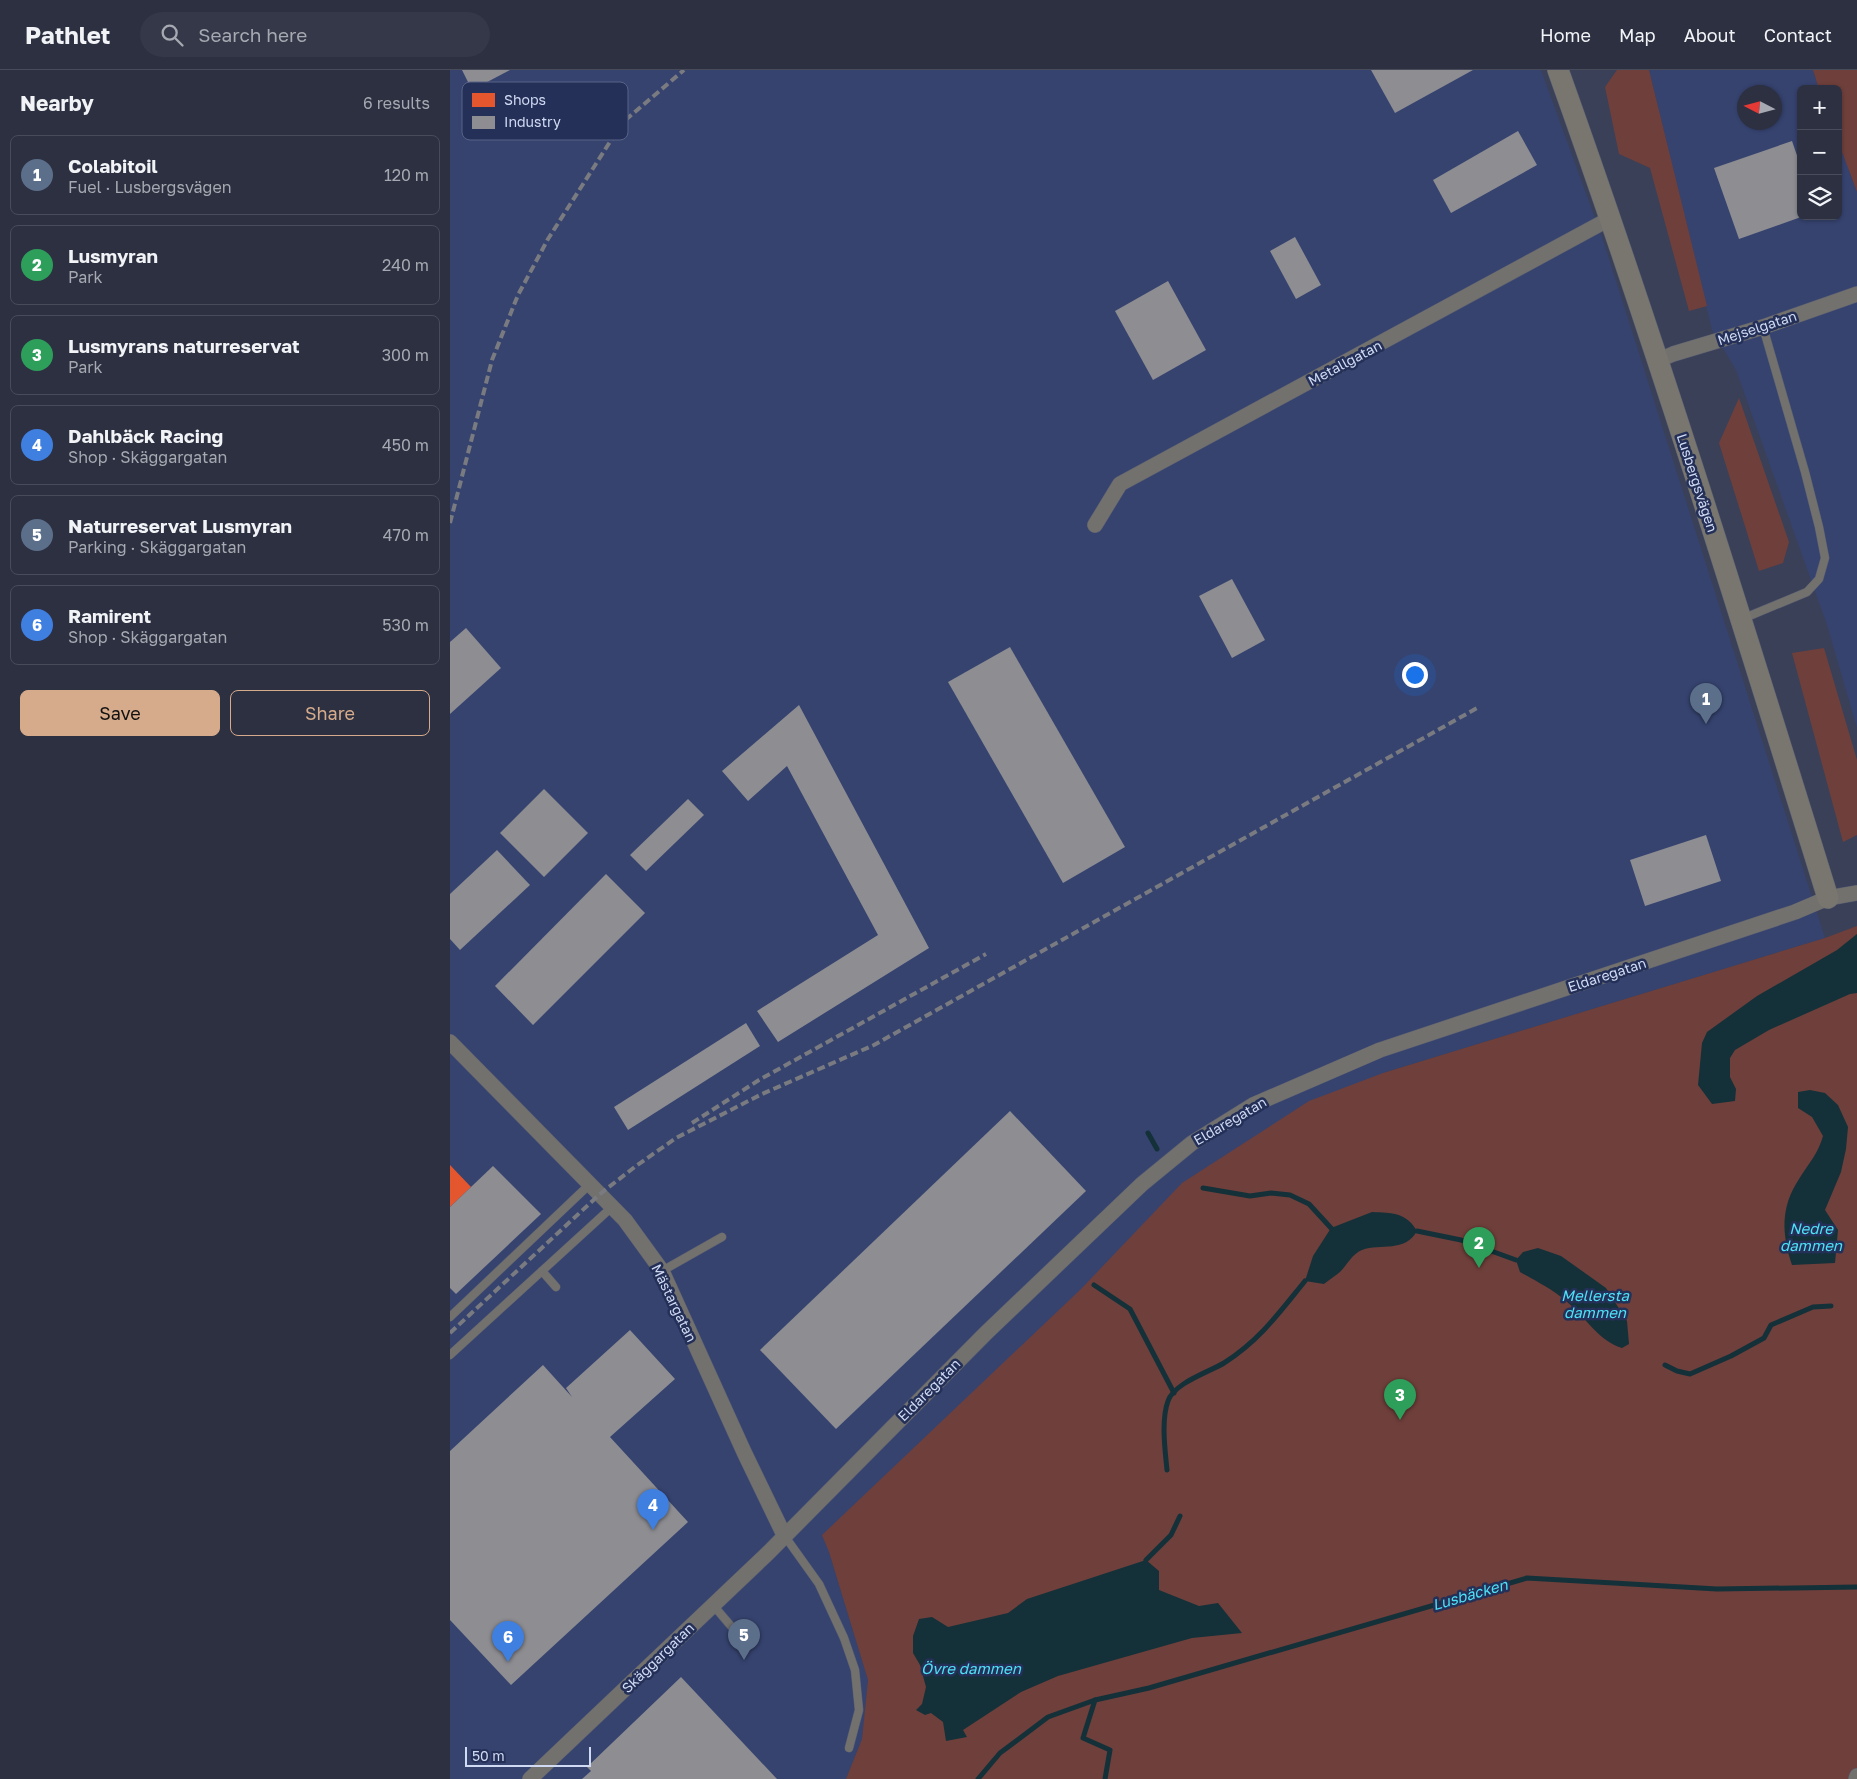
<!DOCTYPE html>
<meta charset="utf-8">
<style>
body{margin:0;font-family:"Golos Text",sans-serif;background:#343848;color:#f1f3f6}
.controls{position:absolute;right:15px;top:15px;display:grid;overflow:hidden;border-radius:8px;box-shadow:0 1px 4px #0004}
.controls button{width:45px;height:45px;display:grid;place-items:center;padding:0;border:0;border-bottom:1px solid #484b5a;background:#2c3041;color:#f1f3f6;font:25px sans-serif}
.compass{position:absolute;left:1287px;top:15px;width:45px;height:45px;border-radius:50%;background:#2c3041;box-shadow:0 1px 4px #0004;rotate:276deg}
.scale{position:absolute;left:15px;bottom:12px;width:126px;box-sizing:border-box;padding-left:5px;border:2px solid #d0daf3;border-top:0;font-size:14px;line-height:18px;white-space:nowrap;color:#d0daf3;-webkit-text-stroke:4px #243058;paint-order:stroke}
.you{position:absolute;left:964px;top:604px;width:18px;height:18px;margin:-12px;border:4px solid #fff;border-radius:50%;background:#1a73e8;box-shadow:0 0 0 8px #1a73e833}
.badge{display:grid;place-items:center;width:32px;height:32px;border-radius:50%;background:#d6ab8b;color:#fff;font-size:16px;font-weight:700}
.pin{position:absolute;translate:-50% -41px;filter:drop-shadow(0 1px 2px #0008)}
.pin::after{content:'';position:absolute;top:26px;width:18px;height:15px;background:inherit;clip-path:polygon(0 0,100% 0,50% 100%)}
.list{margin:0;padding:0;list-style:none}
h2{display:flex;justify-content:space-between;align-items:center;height:65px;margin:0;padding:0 20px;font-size:21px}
h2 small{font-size:16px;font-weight:400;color:#a6a9b1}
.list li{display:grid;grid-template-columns:32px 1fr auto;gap:15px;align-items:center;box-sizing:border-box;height:80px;margin:0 10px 10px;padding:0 10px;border:1px solid #484b5a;border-radius:8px}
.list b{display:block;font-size:19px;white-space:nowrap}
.list p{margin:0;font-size:16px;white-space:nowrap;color:#a6a9b1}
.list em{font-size:16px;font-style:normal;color:#a6a9b1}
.actions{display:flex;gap:10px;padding:15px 20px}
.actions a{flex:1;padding:11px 0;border:1px solid #d6ab8b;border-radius:8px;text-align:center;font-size:18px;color:#d6ab8b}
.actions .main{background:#d6ab8b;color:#111}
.icon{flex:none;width:28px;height:28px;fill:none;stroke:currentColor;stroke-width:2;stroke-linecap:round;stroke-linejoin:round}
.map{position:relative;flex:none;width:1407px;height:1709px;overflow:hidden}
header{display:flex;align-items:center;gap:30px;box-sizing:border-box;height:70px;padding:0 25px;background:#2c3041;border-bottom:1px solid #484b5a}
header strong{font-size:24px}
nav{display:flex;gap:28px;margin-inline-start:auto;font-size:18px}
.search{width:350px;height:45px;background:#343848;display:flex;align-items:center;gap:12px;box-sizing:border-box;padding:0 18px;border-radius:28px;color:#a6a9b1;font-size:19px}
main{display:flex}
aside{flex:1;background:#2c3041}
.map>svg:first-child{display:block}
.built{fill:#36436f;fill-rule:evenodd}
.green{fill:#6f3f3b}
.water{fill:#143139}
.shops{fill:#e4572e}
.industry{fill:#8d8d92}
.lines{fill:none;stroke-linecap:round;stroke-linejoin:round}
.stream{stroke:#143139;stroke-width:5}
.lane-casing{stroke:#575d71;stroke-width:9}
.street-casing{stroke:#575d71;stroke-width:16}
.secondary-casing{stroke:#575d71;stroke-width:22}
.lane{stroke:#73716e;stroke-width:8}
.street{stroke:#73716e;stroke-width:15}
.secondary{stroke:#79766f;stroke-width:21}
.rail{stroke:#797b80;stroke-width:4;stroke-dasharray:8 4;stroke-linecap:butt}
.labels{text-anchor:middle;stroke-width:5;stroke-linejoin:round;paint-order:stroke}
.street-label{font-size:14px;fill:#d0daf3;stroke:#243058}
.water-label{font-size:15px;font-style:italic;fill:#4de1f7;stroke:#243058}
.key{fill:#243058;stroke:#586386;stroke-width:1}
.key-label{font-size:14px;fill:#d0daf3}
</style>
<header>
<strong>Pathlet</strong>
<div class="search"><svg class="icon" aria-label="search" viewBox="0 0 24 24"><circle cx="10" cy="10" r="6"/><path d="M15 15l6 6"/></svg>Search here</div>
<nav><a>Home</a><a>Map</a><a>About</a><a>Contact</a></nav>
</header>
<main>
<aside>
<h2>Nearby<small>6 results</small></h2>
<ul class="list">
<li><span class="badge" style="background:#5c6f8a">1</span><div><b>Colabitoil</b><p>Fuel · Lusbergsvägen</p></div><em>120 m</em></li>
<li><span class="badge" style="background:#2e9e5b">2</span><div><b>Lusmyran</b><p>Park</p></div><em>240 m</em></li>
<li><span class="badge" style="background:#2e9e5b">3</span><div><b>Lusmyrans naturreservat</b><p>Park</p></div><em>300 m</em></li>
<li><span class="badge" style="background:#3f7fe0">4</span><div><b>Dahlbäck Racing</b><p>Shop · Skäggargatan</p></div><em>450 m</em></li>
<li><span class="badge" style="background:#5c6f8a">5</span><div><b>Naturreservat Lusmyran</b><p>Parking · Skäggargatan</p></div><em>470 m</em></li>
<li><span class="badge" style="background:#3f7fe0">6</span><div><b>Ramirent</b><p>Shop · Skäggargatan</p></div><em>530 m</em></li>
</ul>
<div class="actions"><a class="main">Save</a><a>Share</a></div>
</aside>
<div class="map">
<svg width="1407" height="1709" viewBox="0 0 1407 1709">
<rect width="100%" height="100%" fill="#3a4057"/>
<g class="built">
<path d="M0 0H1091L1153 170 1375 868 933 1003 379 1482 418 1610 412 1669 396 1709H0Z"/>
<path d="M1199 0H1363L1369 19H1351V146H1388V71L1407 122V658L1377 555 1286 300 1262 260ZM1294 22H1324V52H1294Z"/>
</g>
<g class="green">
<path d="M1167 0H1199L1257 236 1239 241 1200 98 1169 84 1155 17Z"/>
<path d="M1363 0H1407V122L1388 71V19H1369Z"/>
<path d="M1289 328 1339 472 1333 493 1309 501 1269 373Z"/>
<path d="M1374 578 1407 690V765L1393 772 1342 583Z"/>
<path d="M1407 856V1709H396L412 1669 418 1610 379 1482 372 1465 631 1219 732 1113 859 1031 933 1003 1375 868Z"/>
</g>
<g class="water">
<path d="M1407 864V923L1400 924 1319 960 1285 980 1280 988V1007L1286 1019 1285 1031 1262 1034 1248 1015 1252 973 1257 962 1307 926 1387 880Z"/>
<path d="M1360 1020 1375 1023 1388 1035 1398 1057 1396 1079 1391 1102 1375 1140 1388 1160 1385 1193 1342 1195C1332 1164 1330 1138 1349 1109 1359 1093 1368 1084 1373 1066L1362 1047 1348 1038V1022Z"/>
<path d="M922 1142C942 1143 956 1142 967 1161 955 1183 931 1173 912 1180 902 1184 897 1195 890 1202 885 1206 879 1210 874 1214L855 1211 863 1186 881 1158Z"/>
<path d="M1088 1178 1111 1186 1156 1218 1177 1251 1179 1274 1172 1278C1148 1271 1135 1246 1116 1231 1102 1219 1086 1211 1070 1202L1066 1190 1073 1182Z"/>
<path d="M696 1490 709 1501V1520L749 1536 768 1533 792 1563 742 1568 608 1606 571 1622 513 1660 517 1667 496 1671 493 1652 481 1643 475 1645 466 1640 472 1634 476 1617 470 1595 463 1583V1566L469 1549 482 1547 498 1557 558 1543 577 1529Z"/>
</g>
<path class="shops" d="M0 1095 21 1117 0 1137Z"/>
<g class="industry">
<path d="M12 0H60L22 20Z"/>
<path d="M921 0H1023L945 43Z"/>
<path d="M1068 61 1087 95 1001 143 983 110Z"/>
<path d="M1342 71 1351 97V147L1289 169 1264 98Z"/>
<path d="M845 167 871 215 846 229 820 181Z"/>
<path d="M718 211 756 280 703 310 665 241Z"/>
<path d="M782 509 815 570 782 588 749 526Z"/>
<path d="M16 558 51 598 0 644V572Z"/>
<path d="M560 577 675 777 613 813 498 612Z"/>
<path d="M349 635 479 878 328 972 307 941 428 865 337 696 298 731 272 701Z"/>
<path d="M94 719 138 763 94 807 50 763Z"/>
<path d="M238 729 254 745 196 801 180 785Z"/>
<path d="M1256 765 1271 811 1195 836 1180 790Z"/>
<path d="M47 780 80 815 10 880 0 869V824Z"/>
<path d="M156 804 195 843 83 955 45 916Z"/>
<path d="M296 953 310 976 178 1060 164 1037Z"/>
<path d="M560 1041 636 1121 386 1359 310 1280Z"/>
<path d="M43 1096 91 1144 6 1224 0 1218V1137Z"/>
<path d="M180 1260 225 1309 160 1367 238 1452 61 1615 0 1550V1381L93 1295 122 1327 116 1318Z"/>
<path d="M231 1607 327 1709H132L141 1701 137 1697Z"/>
</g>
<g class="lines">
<g class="stream">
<path d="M698 1063 707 1079"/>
<path d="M753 1118 800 1126 821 1123 840 1125 859 1134 881 1158"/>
<path d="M967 1161 1011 1170 1066 1190"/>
<path d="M644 1215 680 1239 724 1323"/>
<path d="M1215 1295 1227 1301 1240 1304 1281 1286 1314 1268 1321 1255 1363 1237 1381 1236"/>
<path d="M717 1400C715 1380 711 1350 718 1331 724 1313 759 1302 774 1293 809 1271 829 1243 855 1211"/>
<path d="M696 1490 721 1465 730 1446"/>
<path d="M528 1709 550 1683 598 1647 645 1630"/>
<path d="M655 1709 660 1680 633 1668 645 1630 699 1618 1077 1508 1267 1519 1407 1517"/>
</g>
<g class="lane-casing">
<g id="lane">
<path d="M1292 549 1357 522 1369 509 1375 488 1369 457 1355 402 1313 257"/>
<path d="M92 1201 106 1217"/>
<path d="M212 1201 272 1167"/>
<path d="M0 1247 140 1114"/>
<path d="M0 1285 162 1137"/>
<path d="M334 1465 369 1514 394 1568 405 1600 409 1640 399 1678"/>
<path d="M263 1535 292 1569"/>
</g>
</g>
<g class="street-casing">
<g id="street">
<path d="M1207 291 1223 284 1313 257 1407 224"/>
<path d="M645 455 670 414 1161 148"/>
<path d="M0 972 175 1150 212 1201 294 1382 334 1465"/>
<path d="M80 1709 317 1484 536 1263 692 1114 742 1073 803 1035 930 980 1345 842 1378 828 1407 823"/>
<path d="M1406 1709 1407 1706"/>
</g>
</g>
<g class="secondary-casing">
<path id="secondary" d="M1108 0C1206 273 1292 551 1378 828"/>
</g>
<use href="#lane" class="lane"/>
<use href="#street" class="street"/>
<use href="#secondary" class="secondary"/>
<g class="rail">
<path d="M0 453 42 290 68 225 98 169 172 53 234 0"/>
<path d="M242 1053 309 1010 536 884"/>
<path d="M0 1263 150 1124 186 1096 226 1068 312 1024 424 975 1029 637"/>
</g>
</g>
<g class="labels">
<g class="street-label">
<text transform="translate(1307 258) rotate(-18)" y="5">Mejselgatan</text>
<text transform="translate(895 293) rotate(-28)" y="5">Metallgatan</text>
<text transform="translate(1247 413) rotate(72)" y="5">Lusbergsvägen</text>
<text transform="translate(1157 905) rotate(-18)" y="5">Eldaregatan</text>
<text transform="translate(780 1051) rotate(-30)" y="5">Eldaregatan</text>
<text transform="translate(224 1233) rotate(64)" y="5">Mästargatan</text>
<text transform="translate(479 1320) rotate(-45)" y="5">Eldaregatan</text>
<text transform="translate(208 1588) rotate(-44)" y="5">Skäggargatan</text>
</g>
<g class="water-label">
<text x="1361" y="1164">Nedre<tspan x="1361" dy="17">dammen</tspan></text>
<text x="1145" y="1231">Mellersta<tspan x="1145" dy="17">dammen</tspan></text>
<text transform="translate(1020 1525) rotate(-16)" y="5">Lusbäcken</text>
<text x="521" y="1604">Övre dammen</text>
</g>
</g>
<rect x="12" y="12" width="166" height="58" rx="8" class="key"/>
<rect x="22" y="23" width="23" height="14" fill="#e4572e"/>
<rect x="22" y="46" width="23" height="13" fill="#8d8d92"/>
<g class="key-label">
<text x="54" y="35">Shops</text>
<text x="54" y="57">Industry</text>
</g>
</svg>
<div class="controls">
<button>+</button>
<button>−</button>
<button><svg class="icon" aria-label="layers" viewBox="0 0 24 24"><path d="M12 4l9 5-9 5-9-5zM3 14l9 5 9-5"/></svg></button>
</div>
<svg class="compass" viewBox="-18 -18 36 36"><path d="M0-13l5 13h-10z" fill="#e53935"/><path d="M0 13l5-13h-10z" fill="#a6a9b1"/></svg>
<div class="scale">50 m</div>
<div class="you"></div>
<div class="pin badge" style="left:1256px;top:654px;background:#5c6f8a">1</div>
<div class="pin badge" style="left:1029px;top:1198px;background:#2e9e5b">2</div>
<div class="pin badge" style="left:950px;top:1350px;background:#2e9e5b">3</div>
<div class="pin badge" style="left:203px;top:1460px;background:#3f7fe0">4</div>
<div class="pin badge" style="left:294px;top:1590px;background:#5c6f8a">5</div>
<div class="pin badge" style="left:58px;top:1592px;background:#3f7fe0">6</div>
</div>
</main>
